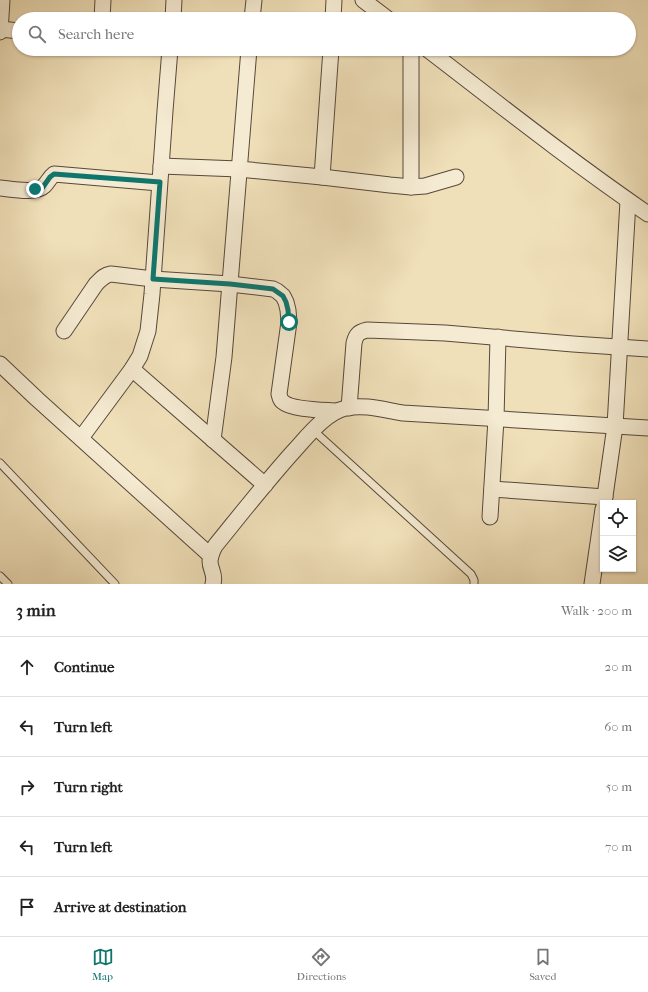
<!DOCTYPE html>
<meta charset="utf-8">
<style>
body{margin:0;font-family:"IM FELL French Canon",serif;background:#f6f6f6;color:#222}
.controls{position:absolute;right:12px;bottom:12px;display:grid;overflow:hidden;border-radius:0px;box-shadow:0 1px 3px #0004}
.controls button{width:36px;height:36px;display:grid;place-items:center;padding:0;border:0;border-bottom:1px solid #e0e0e0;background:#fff;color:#222;font:20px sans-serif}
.stop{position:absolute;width:12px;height:12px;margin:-9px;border:3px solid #0f766e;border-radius:50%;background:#fff}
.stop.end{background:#0f766e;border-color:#fff;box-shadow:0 1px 4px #0008}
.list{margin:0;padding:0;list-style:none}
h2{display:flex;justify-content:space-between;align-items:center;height:52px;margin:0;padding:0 16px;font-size:17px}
h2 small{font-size:13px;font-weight:400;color:#767676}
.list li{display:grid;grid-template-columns:26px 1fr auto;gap:12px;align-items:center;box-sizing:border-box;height:60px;padding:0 16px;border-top:1px solid #e0e0e0}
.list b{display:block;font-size:15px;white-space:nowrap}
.list em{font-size:13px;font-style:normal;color:#767676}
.icon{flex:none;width:22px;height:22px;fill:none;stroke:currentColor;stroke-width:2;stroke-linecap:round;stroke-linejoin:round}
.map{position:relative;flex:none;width:648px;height:584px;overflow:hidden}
.search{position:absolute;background:#fff;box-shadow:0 1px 3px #0004;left:12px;right:12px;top:12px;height:44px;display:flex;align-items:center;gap:10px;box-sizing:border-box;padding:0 14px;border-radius:22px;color:#767676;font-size:15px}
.sheet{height:352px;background:#fff}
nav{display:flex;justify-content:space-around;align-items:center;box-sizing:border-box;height:56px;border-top:1px solid #e0e0e0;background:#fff;font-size:11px;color:#767676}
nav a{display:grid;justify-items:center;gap:2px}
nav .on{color:#0f766e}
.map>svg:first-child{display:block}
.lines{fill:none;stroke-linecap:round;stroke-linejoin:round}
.lane-casing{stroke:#57483a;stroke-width:9}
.street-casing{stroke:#57483a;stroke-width:17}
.lane{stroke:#f5ebd2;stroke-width:7}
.street{stroke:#f5ebd2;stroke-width:15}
.route{stroke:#0f766e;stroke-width:5}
</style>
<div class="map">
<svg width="648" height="584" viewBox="0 0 648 584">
<rect width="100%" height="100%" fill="#f0e0b9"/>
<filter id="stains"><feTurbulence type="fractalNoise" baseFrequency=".005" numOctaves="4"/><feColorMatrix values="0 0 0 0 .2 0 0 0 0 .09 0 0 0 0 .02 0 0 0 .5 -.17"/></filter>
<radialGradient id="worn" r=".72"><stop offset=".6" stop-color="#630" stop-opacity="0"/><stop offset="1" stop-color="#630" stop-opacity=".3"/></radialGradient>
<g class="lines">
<g class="lane-casing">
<g id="lane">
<path d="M313 430 471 574 474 580V584"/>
<path d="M0 463 115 584"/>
<path d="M0 576 8 584"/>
</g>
</g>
<g class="street-casing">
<g id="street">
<path d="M363 0 388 19"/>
<path d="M102 19 103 0"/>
<path d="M173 19 174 0"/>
<path d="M252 19 254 0"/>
<path d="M333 19 334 0"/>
<path d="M0 29 19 31"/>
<path d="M0 32 2 0"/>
<path d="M427 49C500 105 572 162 648 214"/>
<path d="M161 166 239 169 322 177 390 185 411 187 425 186 456 177"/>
<path d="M322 177 331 49"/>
<path d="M411 187V49"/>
<path d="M0 188C11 189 36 194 44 186 48 182 50 177 54 174L159 183"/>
<path d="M64 331 96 284C101 279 104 275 111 274L153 279 230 284 273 289 277 291 283 296 286 302 288 310 289 322 279 394C280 397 280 400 283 402 292 410 324 410 337 411"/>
<path d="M0 364 37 399 211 556"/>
<path d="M132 369 265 485"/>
<path d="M349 408 354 343C356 334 359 332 367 330L445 333 573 344 648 349"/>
<path d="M81 438 132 369 140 356 148 331 152 294 165 111 170 49"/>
<path d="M213 440 224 357 249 49"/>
<path d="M492 489 605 497"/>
<path d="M604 503 615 426 628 201"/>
<path d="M490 517 496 419 498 337"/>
<path d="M213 584C216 574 210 570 210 561 210 556 213 550 215 546 241 514 266 482 293 452 306 438 326 412 346 408 365 404 384 410 403 413L648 428"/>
<path d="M592 584 603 509"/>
</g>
</g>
<use href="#lane" class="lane"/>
<use href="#street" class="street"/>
</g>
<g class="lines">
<path class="route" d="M35 189 43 187 50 177 54 174 160 182 153 279 230 284 273 289 283 296 286 302 288 310 289 322"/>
</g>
<rect width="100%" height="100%" filter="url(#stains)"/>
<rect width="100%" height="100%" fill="url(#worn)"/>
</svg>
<div class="controls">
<button><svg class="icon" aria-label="locate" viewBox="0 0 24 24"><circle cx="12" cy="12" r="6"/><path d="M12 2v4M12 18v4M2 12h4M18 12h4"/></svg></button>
<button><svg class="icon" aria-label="layers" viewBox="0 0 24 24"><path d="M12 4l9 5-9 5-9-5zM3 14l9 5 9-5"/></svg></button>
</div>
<div class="stop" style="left:289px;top:322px"></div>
<div class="stop end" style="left:35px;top:189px"></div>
<div class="search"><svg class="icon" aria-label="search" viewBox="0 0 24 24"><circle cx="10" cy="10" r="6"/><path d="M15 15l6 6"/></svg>Search here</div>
</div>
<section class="sheet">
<h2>3 min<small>Walk · 200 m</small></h2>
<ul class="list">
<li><svg class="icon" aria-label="ahead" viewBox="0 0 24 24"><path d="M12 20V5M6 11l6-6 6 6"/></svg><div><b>Continue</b></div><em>20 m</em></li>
<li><svg class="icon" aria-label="left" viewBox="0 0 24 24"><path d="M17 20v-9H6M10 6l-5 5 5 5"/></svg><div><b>Turn left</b></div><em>60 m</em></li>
<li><svg class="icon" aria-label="right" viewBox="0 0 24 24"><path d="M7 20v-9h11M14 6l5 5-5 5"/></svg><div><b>Turn right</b></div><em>50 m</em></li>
<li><svg class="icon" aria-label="left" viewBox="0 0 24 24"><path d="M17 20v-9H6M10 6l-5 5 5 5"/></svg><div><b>Turn left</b></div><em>70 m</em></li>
<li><svg class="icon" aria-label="arrive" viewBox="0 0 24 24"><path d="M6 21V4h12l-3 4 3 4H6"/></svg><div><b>Arrive at destination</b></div></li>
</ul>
</section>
<nav>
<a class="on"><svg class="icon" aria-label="map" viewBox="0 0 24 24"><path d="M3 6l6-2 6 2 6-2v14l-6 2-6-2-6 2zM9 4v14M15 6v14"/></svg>Map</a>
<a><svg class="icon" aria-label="directions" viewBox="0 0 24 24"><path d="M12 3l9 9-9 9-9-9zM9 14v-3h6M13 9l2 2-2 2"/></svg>Directions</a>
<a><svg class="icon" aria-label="saved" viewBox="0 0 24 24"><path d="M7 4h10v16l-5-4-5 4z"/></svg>Saved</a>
</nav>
